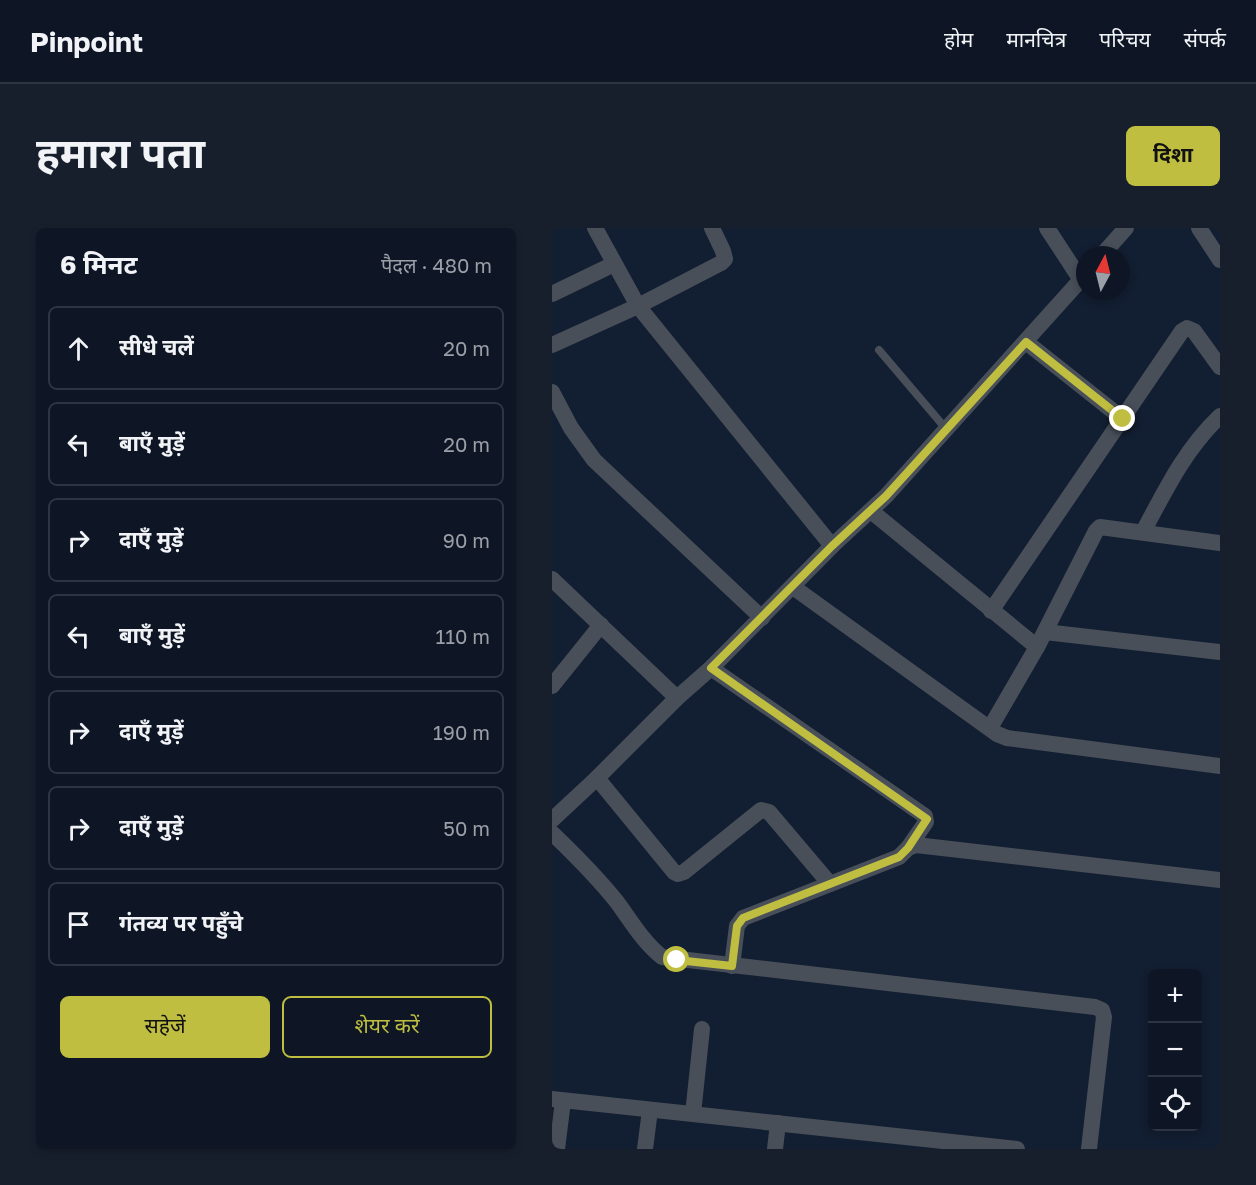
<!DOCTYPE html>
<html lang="hi">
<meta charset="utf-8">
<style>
body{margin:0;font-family:"Golos Text","Noto Sans Devanagari",sans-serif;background:#171f2d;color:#f1f3f6}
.controls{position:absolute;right:18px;bottom:18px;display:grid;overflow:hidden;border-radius:9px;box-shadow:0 3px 9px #0003}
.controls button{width:54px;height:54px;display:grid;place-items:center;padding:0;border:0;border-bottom:2px solid #2e3542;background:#0e1625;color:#f1f3f6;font:30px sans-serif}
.compass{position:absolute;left:524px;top:18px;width:54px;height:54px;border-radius:50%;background:#0e1625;box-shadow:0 3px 9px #0003;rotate:7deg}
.stop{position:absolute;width:18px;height:18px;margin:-14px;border:4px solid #bfbe41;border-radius:50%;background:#fff}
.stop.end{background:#bfbe41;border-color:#fff;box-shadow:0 2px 6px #0008}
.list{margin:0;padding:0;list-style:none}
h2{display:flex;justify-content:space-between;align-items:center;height:78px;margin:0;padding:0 24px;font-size:26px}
h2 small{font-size:20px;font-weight:400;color:#9b9fa7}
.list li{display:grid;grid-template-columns:39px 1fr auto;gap:18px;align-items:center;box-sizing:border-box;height:84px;margin:0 12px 12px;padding:0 12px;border:2px solid #2e3542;border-radius:9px}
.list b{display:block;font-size:22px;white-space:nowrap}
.list em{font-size:20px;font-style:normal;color:#9b9fa7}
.actions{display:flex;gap:12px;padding:18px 24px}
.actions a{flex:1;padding:14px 0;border:2px solid #bfbe41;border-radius:9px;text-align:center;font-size:21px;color:#bfbe41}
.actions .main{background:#bfbe41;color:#111}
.icon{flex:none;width:33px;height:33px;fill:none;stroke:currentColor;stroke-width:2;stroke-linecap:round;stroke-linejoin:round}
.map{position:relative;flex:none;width:668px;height:921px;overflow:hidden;border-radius:9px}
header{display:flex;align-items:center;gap:36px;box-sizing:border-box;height:84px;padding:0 30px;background:#0e1625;border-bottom:2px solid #2e3542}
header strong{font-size:28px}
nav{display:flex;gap:33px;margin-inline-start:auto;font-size:21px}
.intro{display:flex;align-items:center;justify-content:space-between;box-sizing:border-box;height:144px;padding:0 36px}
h1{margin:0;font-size:42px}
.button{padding:15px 27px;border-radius:9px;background:#bfbe41;color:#111;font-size:21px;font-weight:700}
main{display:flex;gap:36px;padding:0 36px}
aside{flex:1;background:#0e1625;border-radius:9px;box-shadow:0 3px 9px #0003}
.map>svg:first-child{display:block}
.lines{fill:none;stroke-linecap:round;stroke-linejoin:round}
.lane{stroke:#484f59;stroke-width:8}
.street{stroke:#484f59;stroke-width:16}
.route{stroke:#bfbe41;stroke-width:8}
</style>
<header>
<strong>Pinpoint</strong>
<nav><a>होम</a><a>मानचित्र</a><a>परिचय</a><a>संपर्क</a></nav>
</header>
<div class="intro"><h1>हमारा पता</h1><a class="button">दिशा</a></div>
<main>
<aside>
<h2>6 मिनट<small>पैदल · 480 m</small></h2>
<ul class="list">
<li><svg class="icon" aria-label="ahead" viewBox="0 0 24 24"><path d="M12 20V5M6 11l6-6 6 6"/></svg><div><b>सीधे चलें</b></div><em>20 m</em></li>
<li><svg class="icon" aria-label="left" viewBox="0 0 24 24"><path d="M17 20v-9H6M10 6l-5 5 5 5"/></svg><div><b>बाएँ मुड़ें</b></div><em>20 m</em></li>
<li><svg class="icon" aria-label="right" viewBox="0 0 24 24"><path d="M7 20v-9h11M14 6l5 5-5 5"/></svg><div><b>दाएँ मुड़ें</b></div><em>90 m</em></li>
<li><svg class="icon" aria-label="left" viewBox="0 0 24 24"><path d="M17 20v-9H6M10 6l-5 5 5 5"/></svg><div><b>बाएँ मुड़ें</b></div><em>110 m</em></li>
<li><svg class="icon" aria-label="right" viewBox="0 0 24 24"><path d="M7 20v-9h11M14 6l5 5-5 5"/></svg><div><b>दाएँ मुड़ें</b></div><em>190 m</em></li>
<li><svg class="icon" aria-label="right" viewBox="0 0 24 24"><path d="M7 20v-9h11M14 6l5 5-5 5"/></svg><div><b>दाएँ मुड़ें</b></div><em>50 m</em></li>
<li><svg class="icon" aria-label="arrive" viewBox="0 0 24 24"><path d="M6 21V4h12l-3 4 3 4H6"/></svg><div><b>गंतव्य पर पहुँचे</b></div></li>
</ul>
<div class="actions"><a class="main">सहेजें</a><a>शेयर करें</a></div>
</aside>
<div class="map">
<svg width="668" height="921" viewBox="0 0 668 921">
<rect width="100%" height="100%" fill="#121e31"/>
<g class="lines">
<path class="lane" d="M327 122 395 202"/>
<g class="street">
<path d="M43 0 86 78 280 318"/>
<path d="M495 0 529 52"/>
<path d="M647 0 668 32"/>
<path d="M550 27 574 0"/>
<path d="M0 66 62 36"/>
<path d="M474 114 571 191"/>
<path d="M0 117 86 78 169 35 173 31 171 23 160 0"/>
<path d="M0 164 19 200 42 232 210 390"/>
<path d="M319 283 485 419"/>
<path d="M591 304C613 263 633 221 668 188"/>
<path d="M0 351 125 470"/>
<path d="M241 359 445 506 455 510 668 538"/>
<path d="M439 383 630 103 635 100 642 103 668 139"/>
<path d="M493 404 668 424"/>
<path d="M159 440 373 588 374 594 356 620"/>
<path d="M0 458 49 397"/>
<path d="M438 500 485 419 544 303 548 299 668 315"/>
<path d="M45 550 122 644 126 646 132 644 209 582 217 584 278 656"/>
<path d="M0 592 45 550 125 470 159 440 280 318 334 268 533 47"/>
<path d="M0 605C23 627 45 649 65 674 79 693 91 714 110 729L543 779 550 782 552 789 537 921"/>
<path d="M180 738 185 698 191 690 347 629 356 620 364 617 668 652"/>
<path d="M0 871 465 921"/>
<path d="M141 886 150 801"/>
<path d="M5 921 11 873"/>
<path d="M93 921 98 882"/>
<path d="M223 921 226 895"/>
</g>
</g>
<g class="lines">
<path class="route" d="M125 732 180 738 185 698 191 690 347 629 356 620 375 591 159 440 280 318 334 268 474 114 571 191"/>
</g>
</svg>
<div class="controls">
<button>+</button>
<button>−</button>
<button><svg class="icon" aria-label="locate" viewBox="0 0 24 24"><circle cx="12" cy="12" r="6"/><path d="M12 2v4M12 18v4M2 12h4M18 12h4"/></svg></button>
</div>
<svg class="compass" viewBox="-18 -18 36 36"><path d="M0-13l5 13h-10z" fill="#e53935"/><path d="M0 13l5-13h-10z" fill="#9b9fa7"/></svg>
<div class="stop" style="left:125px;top:732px"></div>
<div class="stop end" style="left:571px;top:191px"></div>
</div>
</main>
